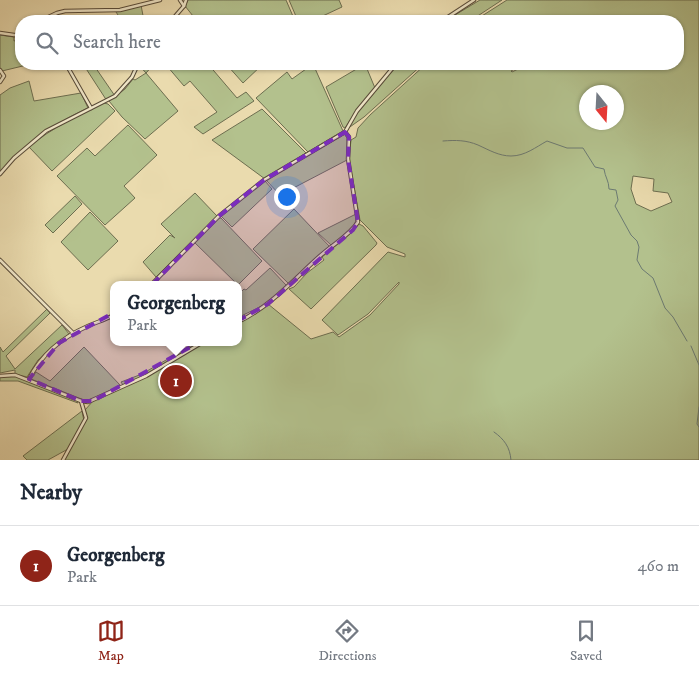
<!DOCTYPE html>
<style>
body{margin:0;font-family:"IM FELL DW Pica",serif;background:#f6f6f7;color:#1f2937}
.compass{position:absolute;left:579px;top:85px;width:45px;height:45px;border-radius:50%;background:#fff;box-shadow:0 1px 4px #0004;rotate:162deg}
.you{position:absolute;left:286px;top:196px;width:18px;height:18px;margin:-12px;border:4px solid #fff;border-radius:50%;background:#1a73e8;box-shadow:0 0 0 8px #1a73e833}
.badge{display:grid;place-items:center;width:32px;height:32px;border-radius:50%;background:#8f2418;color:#fff;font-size:16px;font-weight:700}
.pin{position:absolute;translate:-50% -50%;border:2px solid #fff;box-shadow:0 1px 5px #0006}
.popup{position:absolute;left:110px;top:281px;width:132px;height:65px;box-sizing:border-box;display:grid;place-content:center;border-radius:10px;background:#fff;filter:drop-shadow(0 1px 4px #0005);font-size:16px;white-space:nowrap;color:#747a83}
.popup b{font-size:19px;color:#1f2937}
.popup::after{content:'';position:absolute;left:50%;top:100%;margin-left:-10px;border:10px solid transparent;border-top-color:#fff}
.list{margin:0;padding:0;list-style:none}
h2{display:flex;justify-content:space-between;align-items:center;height:65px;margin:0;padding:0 20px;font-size:21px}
h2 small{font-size:16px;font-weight:400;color:#747a83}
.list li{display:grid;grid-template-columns:32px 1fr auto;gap:15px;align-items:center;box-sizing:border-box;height:80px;padding:0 20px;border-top:1px solid #e0e1e3}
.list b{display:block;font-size:19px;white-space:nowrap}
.list p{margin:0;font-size:16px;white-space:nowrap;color:#747a83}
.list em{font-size:16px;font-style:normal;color:#747a83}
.icon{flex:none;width:28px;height:28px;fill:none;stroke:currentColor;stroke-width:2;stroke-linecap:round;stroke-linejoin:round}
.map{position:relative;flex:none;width:699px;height:460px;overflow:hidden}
.search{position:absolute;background:#fff;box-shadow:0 1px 4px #0004;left:15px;right:15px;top:15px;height:55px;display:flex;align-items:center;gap:12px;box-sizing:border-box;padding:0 18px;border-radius:20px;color:#747a83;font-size:19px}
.sheet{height:145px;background:#fff}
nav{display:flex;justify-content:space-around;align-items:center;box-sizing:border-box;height:70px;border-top:1px solid #e0e1e3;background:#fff;font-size:14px;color:#747a83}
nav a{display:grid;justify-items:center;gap:2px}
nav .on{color:#8f2418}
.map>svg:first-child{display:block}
.green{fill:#b3c18d;stroke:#6d6e50;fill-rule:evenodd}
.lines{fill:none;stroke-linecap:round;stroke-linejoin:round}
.stream{stroke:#6c7a72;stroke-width:1}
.minor-casing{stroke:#584b39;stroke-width:4.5}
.minor{stroke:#f1e8ca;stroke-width:2.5}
.marked{fill:#7b2cbf;fill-opacity:0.2;stroke:#7b2cbf;stroke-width:4;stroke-dasharray:10 6;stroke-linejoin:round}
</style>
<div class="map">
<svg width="699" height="460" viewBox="0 0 699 460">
<rect width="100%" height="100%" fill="#eadbae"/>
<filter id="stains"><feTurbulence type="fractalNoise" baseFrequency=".004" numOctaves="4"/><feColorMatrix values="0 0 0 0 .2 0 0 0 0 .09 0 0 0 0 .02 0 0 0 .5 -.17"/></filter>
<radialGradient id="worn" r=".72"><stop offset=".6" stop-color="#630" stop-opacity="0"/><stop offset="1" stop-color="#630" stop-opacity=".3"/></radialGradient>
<g class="green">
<path d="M188 0H286L295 21H197L185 6Z"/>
<path d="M289 0H339L342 7 312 21H298Z"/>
<path d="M480 0H502L470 21H445Z"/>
<path d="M507 0H699V460H63L68 449 48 460H27L23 456 82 411 84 421 86 418 85 410 93 401 125 384 123 385 121 382 142 374 197 342H238L239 322 266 304 239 317V294L244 289 246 290 270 268 286 285V288L268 304 311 339 333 332 339 337 370 315 399 284V282L368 314 338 335 322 320 388 252 405 257V254L387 247 360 220 349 159 351 140 356 137 358 128 370 115 426 64H524L511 71 512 72 528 64H678V21H474ZM586 92H616V122H586ZM633 176 654 179 653 191 668 193 672 202 651 211 636 204 631 189Z"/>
<path d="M141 5 144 21H122L116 12Z"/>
<path d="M0 35 14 37V41L21 39V64H31L2 71 0 68Z"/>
<path d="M83 64H93L115 96 107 101Z"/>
<path d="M138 64H154L146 73 178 111 145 139 122 117 109 101 125 89 133 79 135 80 146 73Z"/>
<path d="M169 64H208L237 98 246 92 254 101 203 134 194 127 217 112 190 81 184 86 167 66Z"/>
<path d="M229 64H263L243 83 227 65Z"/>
<path d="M313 64 343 131 308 152 256 98 287 72 292 79Z"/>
<path d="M365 64 375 88 356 111 345 128 343 127 326 87Z"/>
<path d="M398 64H423L364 117 347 129 358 112Z"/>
<path d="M29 81 34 101 81 93 88 108C52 125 26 142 0 172V95L10 88Z"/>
<path d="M104 103 108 104 115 111 52 171 29 147C51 128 78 116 104 103Z"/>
<path d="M262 109 306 153 265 179 212 140Z"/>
<path d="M128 125 157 155 124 186 135 198 105 225 57 176 87 148 95 156Z"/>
<path d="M345 134 347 138V160L280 195 266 180Z"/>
<path d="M265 181 272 189 232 227 221 216Z"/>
<path d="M195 193 217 216 156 277 143 262 170 235 175 238 161 224Z"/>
<path d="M75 196 82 204 53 233 45 225Z"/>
<path d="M294 209 330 247 289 284 253 249Z"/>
<path d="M90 212 118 241 88 270 61 242Z"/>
<path d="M356 214C358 229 342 238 331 245L318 233Z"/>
<path d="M219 218H221L262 261 238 285 194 242Z"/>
<path d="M359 224 363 226 377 243 376 245 311 309 289 289 294 287 307 273 324 260 322 257 351 233Z"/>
<path d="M47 309 50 313 6 356 15 369 62 325 69 334 38 360 27 377 15 374V370L0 373V347L3 352Z"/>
<path d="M84 347 120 385 92 400H84L31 379 36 372 50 381Z"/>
<path d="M15 375 77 399 78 403 18 381H0V376Z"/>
</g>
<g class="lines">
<g class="stream">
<path d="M0 35 18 37"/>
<path d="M443 141C456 140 466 140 478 145 489 150 499 156 511 156 525 156 536 147 547 141L567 148H583L595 167 604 169C605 177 609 181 609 189L616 190 618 200 615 206 631 235 637 241 639 247 637 260 642 269 653 278 665 308 673 317 687 341"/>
<path d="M691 346 699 365"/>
<path d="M699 407 697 424 699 427"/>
<path d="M494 432C504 439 510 447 511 460"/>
</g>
<g class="minor-casing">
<g id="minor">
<path d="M180 0 184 6"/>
<path d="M40 21 57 13 65 11 120 10 160 0"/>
<path d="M171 21 184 6 186 0"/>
<path d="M442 21 474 0"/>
<path d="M0 33 21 36"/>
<path d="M66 64 91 108"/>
<path d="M0 70 4 76 0 82"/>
<path d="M0 174 14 158 46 131 115 96 132 77 138 64"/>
<path d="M0 260 73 333"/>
<path d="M151 285 219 216 264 180 345 132 357 111 396 64"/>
<path d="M238 322C271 306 294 279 320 256 333 244 349 236 358 222L348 159 349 137 345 132"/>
<path d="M0 376 15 375 81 401 88 402 146 376 203 342"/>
<path d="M29 379C41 355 63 337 88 326 97 322 105 320 114 315"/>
<path d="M63 460 86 418 81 401"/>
</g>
</g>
<use href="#minor" class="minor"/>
</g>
<path class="marked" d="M345 132 349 137 348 159 358 222 353 230 268 304 93 401H81L29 379 59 343 138 299 219 216 264 180Z"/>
<rect width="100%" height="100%" filter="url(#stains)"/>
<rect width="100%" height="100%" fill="url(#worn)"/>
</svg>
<svg class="compass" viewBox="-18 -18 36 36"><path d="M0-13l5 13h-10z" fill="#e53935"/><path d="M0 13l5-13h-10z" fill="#747a83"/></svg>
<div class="you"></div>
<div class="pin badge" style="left:176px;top:381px">1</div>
<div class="popup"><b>Georgenberg</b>Park</div>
<div class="search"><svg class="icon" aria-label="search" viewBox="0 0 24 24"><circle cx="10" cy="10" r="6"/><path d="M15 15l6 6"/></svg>Search here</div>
</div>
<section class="sheet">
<h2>Nearby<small></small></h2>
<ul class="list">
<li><span class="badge">1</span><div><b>Georgenberg</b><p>Park</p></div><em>460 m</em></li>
</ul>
</section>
<nav>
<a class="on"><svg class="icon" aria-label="map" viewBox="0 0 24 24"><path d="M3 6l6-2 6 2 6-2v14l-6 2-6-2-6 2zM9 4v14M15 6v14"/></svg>Map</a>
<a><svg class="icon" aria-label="directions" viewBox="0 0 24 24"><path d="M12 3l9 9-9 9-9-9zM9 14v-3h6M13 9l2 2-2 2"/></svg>Directions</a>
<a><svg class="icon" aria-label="saved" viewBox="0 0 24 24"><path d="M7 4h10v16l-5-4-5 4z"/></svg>Saved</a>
</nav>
